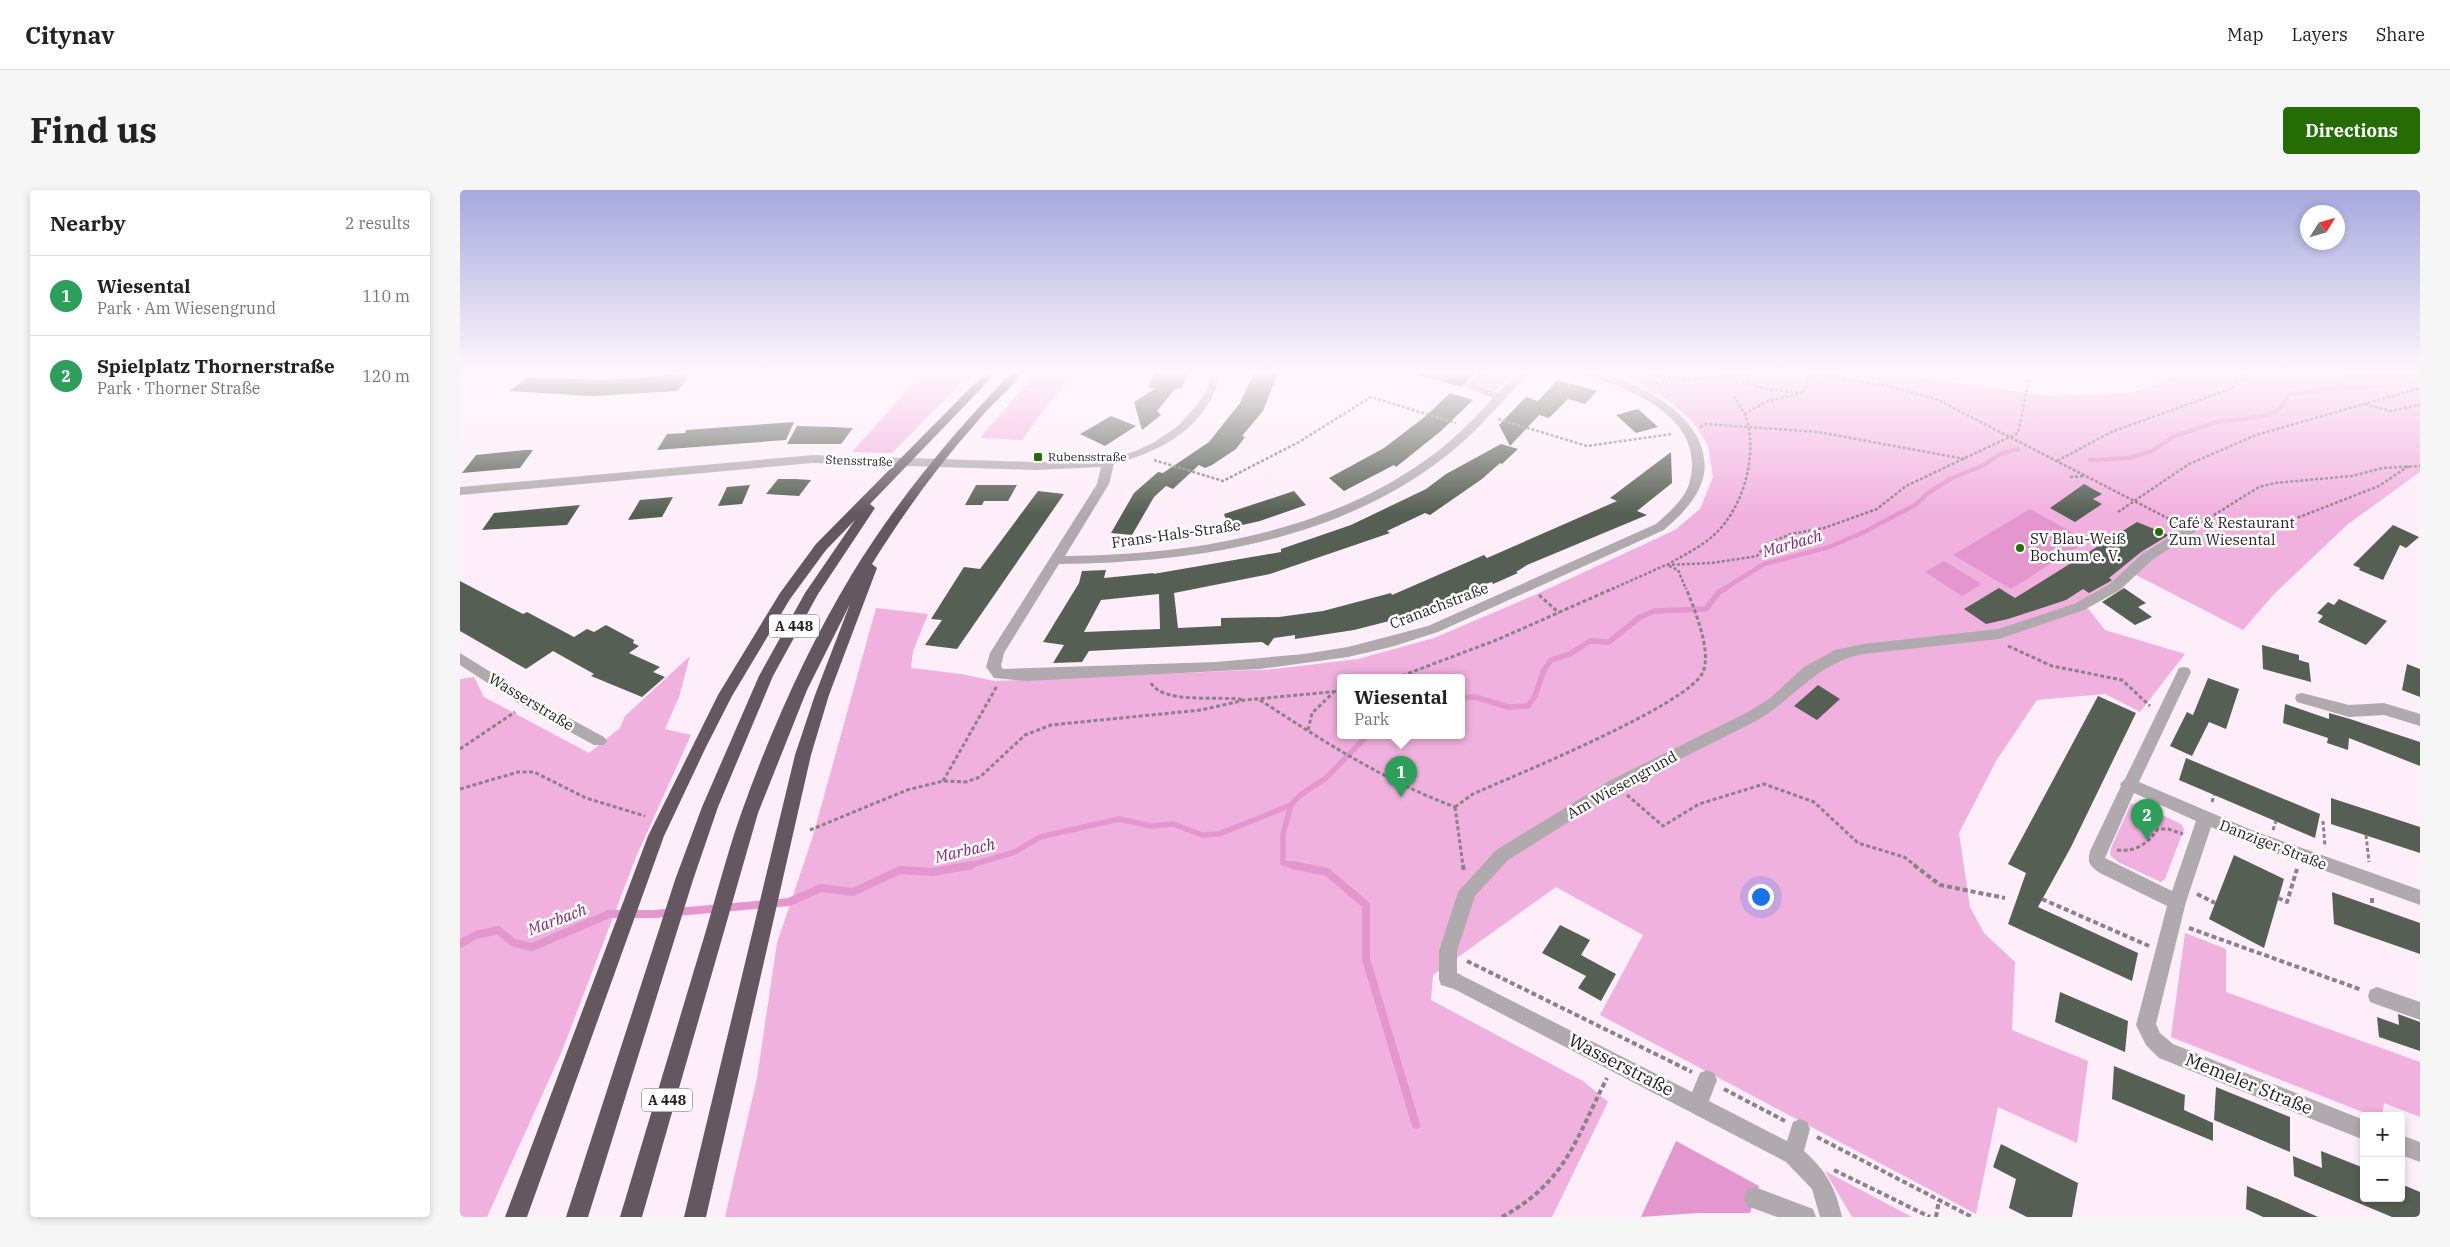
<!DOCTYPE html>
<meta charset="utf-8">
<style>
body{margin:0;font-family:"IBM Plex Serif",serif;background:#f6f6f6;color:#222}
.controls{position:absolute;right:15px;bottom:15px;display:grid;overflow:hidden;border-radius:5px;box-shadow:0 2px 8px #0003}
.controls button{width:45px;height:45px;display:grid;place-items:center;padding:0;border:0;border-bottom:1px solid #e0e0e0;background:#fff;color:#222;font:25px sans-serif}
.compass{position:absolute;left:1840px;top:15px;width:45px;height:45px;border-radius:50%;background:#fff;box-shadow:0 2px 8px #0003;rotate:53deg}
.you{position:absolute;left:1300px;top:706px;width:18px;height:18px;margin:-12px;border:4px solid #fff;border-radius:50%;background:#1a73e8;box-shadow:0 0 0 8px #1a73e833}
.badge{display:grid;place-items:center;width:32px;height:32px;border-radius:50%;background:#266c05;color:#fff;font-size:16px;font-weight:700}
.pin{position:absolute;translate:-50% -41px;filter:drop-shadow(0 1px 2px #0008)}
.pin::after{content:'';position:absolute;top:26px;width:18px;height:15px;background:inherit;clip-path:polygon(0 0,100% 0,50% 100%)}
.popup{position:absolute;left:877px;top:484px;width:128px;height:65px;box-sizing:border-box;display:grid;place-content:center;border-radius:5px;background:#fff;filter:drop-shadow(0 1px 4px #0005);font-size:16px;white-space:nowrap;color:#767676}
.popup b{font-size:19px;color:#222}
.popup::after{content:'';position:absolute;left:50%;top:100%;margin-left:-10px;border:10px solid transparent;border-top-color:#fff}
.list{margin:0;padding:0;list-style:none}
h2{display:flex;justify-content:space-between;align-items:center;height:65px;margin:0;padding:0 20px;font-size:21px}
h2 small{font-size:16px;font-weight:400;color:#767676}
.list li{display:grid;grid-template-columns:32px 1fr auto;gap:15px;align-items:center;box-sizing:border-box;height:80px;padding:0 20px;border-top:1px solid #e0e0e0}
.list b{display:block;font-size:19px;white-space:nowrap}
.list p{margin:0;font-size:16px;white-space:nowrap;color:#767676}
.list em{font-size:16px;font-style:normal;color:#767676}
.map{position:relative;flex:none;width:1960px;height:1027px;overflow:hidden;border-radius:5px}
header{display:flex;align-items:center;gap:30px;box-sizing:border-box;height:70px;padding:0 25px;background:#fff;border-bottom:1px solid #e0e0e0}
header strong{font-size:24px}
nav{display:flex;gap:28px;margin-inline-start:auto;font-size:18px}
.intro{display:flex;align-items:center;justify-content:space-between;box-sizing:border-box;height:120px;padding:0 30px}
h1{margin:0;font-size:35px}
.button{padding:12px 22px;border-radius:5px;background:#266c05;color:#fff;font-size:18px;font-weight:700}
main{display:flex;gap:30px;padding:0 30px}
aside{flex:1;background:#fff;border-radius:5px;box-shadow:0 2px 8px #0003}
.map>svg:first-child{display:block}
.green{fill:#f1b1de;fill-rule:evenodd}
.water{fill:#e496cf}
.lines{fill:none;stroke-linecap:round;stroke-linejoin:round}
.stream-far2{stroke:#e496cf;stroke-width:4.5}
.stream-far1{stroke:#e496cf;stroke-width:5.5}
.stream{stroke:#e496cf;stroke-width:8}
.building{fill:#565f53;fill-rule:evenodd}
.path-far2{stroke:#8b8188;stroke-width:2.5;stroke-dasharray:3 2;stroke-linecap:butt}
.path-far1{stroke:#8b8188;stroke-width:3;stroke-dasharray:4 2.5;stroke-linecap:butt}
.path{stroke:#8b8188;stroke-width:4;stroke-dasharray:5 3;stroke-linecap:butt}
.minor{fill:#b0aaae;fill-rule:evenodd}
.highway{fill:#655760;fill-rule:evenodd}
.poi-dot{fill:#266c05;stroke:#fff;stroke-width:2}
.labels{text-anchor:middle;stroke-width:5;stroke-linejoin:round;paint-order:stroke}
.far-poi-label{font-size:12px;fill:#221d20;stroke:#fff;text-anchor:start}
.far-street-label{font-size:12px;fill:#221d20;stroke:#fff}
.shield{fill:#fff;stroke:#646163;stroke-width:1}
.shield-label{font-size:14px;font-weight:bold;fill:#221d20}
.poi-label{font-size:15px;fill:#221d20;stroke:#fff;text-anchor:start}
.street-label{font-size:15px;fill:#221d20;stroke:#fff}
.water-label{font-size:16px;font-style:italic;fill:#832870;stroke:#fff}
.near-street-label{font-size:18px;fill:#221d20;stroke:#fff}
</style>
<header>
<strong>Citynav</strong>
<nav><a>Map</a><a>Layers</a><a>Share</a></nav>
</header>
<div class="intro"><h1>Find us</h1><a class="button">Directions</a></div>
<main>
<aside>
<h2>Nearby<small>2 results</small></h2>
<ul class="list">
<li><span class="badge" style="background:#2e9e5b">1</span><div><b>Wiesental</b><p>Park · Am Wiesengrund</p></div><em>110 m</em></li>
<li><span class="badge" style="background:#2e9e5b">2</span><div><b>Spielplatz Thornerstraße</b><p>Park · Thorner Straße</p></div><em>120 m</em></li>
</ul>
</aside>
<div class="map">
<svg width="1960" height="1027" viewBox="0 0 1960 1027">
<rect width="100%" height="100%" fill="#feeef9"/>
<g class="green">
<path d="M471 180H519L496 198 432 263 392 262 452 195Z"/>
<path d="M578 180H618L614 187 592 209 562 250 520 248Z"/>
<path d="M1033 180H1056L1035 201 1017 195Z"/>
<path d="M1136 180H1408L1590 206 1672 203 1730 180H1960V282L1888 334 1814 404 1783 440 1676 385 1627 417 1645 440 1725 464 1680 522 1645 504 1577 510 1536 571 1499 643 1510 717 1524 743 1555 772 1552 840 1628 871 1617 953 1538 917 1516 1024 1140 825 1183 745 1096 697 973 785 971 810 1123 891 1148 912 1092 1027H265L297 888 317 753 353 646 416 418 468 424 453 461 451 478 501 484 535 491 815 479 898 469 974 448 1077 404 1215 340 1240 319 1253 287 1248 255 1233 232 1209 211 1174 191ZM881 488H1001V546H881Z"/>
<path d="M230 466 219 507 205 539 231 545 176 667 102 861 27 1027H0V489L14 487 24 507 129 563 160 538 165 526Z"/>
<path d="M1677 613 1721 634 1724 639 1705 689 1701 692 1658 672 1650 665 1651 658 1671 614Z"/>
<path d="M1725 743 1766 759V802L1960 872V927L1924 913 1922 926H1913L1711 847Z"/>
<path d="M1365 981 1452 1027H1392Z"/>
</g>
<g class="water">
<path d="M1894 180H1960V188C1929 199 1894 200 1862 201L1879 193Z"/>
<path d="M1570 319 1627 351 1551 399 1493 365Z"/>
<path d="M1484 371 1522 394 1502 406 1465 382Z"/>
<path d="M1216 951 1299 996 1290 1023H1238L1181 1027Z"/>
</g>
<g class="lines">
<g class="stream-far2">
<path d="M1630 270 1669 268 1692 261 1714 246 1756 232 1799 227 1813 223 1819 219 1830 204 1867 199"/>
<path d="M1264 399 1304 374 1369 357 1402 343 1455 315 1468 303 1490 289 1524 275 1540 264 1558 259"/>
</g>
<g class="stream-far1">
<path d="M1001 508 1015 507 1048 517 1068 516 1075 506 1084 480 1091 470 1110 464 1130 451 1149 452 1180 427 1194 421 1246 419 1259 402 1266 398"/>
<path d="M831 615 823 644V673L839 676"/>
<path d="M507 676 555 662 580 647 659 629 691 636 713 634 742 645 759 644 831 615 839 606 866 588 907 546"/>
</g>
<g class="stream">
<path d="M833 675 867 682 906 715V769L956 935"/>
<path d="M0 754 16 745 38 740 54 753 72 757 149 724H194L329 712 361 698 393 702 440 680 473 682 512 675"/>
</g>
</g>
<g class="building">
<path d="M696 180H729L722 198 715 199 697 221 701 225 682 240 674 212 696 198H688Z"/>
<path d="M795 180H819L803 221 782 246 785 247 776 259 752 275 745 278 739 275 713 299 706 296 694 307 672 345 651 343 674 303 698 282 703 283 749 252 780 213Z"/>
<path d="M958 180H1018L1002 197 957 185Z"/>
<path d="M230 183 218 201 132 206 49 201 68 187 146 190Z"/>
<path d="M1097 190 1137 201 1125 214 1108 209 1089 228 1079 225 1050 256 1039 235 1066 207 1078 211Z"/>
<path d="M990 203 1013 210 981 241 936 277 934 275 884 301 869 288 924 258 966 226Z"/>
<path d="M1178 219 1198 237 1176 243 1156 225Z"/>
<path d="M651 226 676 236 645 256 620 244Z"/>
<path d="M334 232 326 250 197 260 207 244 225 243 226 240Z"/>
<path d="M337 236 373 237 393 238 381 254H327Z"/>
<path d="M1041 254 1058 259 1042 274 1040 273 1022 289 970 325 965 323 927 341 930 343 810 384 714 403 718 438 761 436V428L819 427 863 421 931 403 932 405 1024 365 1027 368 1157 311 1150 308 1211 262 1212 293 1177 321 1187 325 1067 375 1056 382 1058 383 1033 394 1032 392 1019 396 953 425 894 440 835 449V445L814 448 808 456 802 452 629 461 622 472 593 473 604 455 583 452 619 393 622 381 646 380 644 388 694 383 693 384 821 362V359L891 335 966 299 986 284ZM699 404 700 439 624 442 641 410Z"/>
<path d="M65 260H73L60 278 2 283 16 265Z"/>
<path d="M318 289H335L351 290 339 306 306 304Z"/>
<path d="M1624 294 1642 304 1633 309 1642 314 1615 332 1590 318Z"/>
<path d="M290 295 282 314 258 316 267 297Z"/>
<path d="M516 295H557L548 311H524L522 315H505Z"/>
<path d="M578 301 604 304 497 459 465 455 482 430 471 429 504 377 520 379Z"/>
<path d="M834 301 846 315 800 331 769 338 764 324Z"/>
<path d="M213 307 202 327 168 330 180 310Z"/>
<path d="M120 315 107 335 22 340 34 323Z"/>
<path d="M1677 332 1709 345 1681 362 1649 388 1652 390 1649 392 1629 403 1623 399 1606 410 1548 429 1526 434 1504 419 1539 398 1555 408Z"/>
<path d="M1933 335 1959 347 1946 358 1940 355 1923 390 1899 380 1900 378 1893 375Z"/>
<path d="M0 391 63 424 67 422 114 447 127 439 134 442 146 435 174 450 173 453 179 456 169 463 200 477 193 482 205 487 182 507 131 486 134 484 93 461 66 479 0 441Z"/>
<path d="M1664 398 1686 413 1678 417 1692 427 1675 435 1642 412Z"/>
<path d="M1879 409 1927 431 1906 455 1858 432 1863 426 1857 423 1868 412 1874 415Z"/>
<path d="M1802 455 1839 465V470L1849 473 1851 492 1803 479Z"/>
<path d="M1947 474 1960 479V507L1942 500Z"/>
<path d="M1748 488 1779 499 1766 539 1749 532 1732 566 1710 556 1727 522 1733 525Z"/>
<path d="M1358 495 1380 509 1357 530 1334 516Z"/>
<path d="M1638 506 1676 523 1611 657 1578 717 1678 763 1672 791 1548 734 1566 683 1548 674Z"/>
<path d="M1825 514 1869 529V523L1890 529 1960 552V576L1889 548 1888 560 1867 553 1868 548 1823 533Z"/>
<path d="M1726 568 1860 624 1855 648 1719 590Z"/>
<path d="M1871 608 1960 637V663L1871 634Z"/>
<path d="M1774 665 1824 689 1804 758 1749 729Z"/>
<path d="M1872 702 1960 733V764L1874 734Z"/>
<path d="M1100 735 1130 750 1121 765 1156 784 1141 811 1118 798 1126 786 1082 763Z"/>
<path d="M1600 802 1668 831 1665 862 1595 832Z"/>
<path d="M1938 824 1960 832V861L1919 847 1917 827 1939 835Z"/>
<path d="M1654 876 1725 905 1724 920 1753 933V951L1652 909Z"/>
<path d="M1756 897 1830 927V962L1754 930Z"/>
<path d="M1541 954 1618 993 1612 1027H1567L1549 1018 1556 989 1533 977Z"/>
<path d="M1861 961 1904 978V1008H1941V994L1960 1002V1027H1932L1834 986 1833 966 1862 978Z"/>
<path d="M1787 996 1818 1009 1858 1027H1803L1786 1019Z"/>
</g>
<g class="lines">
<g class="path-far2">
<path d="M1179 180C1213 194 1256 189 1291 183"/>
<path d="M1295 180 1283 192 1306 199 1343 203"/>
<path d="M1338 180 1427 196 1476 209 1717 333"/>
<path d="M1189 184 1200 197"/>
<path d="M1343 203 1350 182"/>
<path d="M1905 214 1930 221 1960 215"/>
<path d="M1284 224 1308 211 1342 203"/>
<path d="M1038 229 1127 256 1212 244"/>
<path d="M1240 237 1246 234 1358 242 1505 269"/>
<path d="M694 270 763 291 839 252 911 207 996 233"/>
<path d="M1597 271 1651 242 1770 199 1781 190 1788 180"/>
<path d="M1610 287 1625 286"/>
<path d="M1658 322 1729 274 1796 245 1960 198"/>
<path d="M1741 333 1799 297 1815 293 1892 286 1923 278 1960 276"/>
<path d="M1744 339 1806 337 1842 326 1919 296 1950 275"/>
<path d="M1207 375C1223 365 1242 357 1256 343 1284 316 1299 262 1285 225 1282 218 1277 211 1273 205"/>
<path d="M1209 376 1218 380 1226 399"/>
<path d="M1152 399 1206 375 1252 373 1297 366 1306 354 1331 344 1364 338 1417 319 1446 296 1558 243 1571 180"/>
</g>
<g class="path-far1">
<path d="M1079 405 1099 423"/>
<path d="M1548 456 1592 476 1662 490 1690 516"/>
<path d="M936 488 1039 449 1154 398"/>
<path d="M691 493C704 515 760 505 784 510"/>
<path d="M800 510C863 551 925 591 995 617"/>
<path d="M848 540 852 523 873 503"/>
<path d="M0 559 55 522"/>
<path d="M483 591 537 496"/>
<path d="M0 599 58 582H74L126 608 185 626"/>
<path d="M1167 605 1203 636 1239 614 1304 594 1354 612 1398 653 1444 667 1456 676"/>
<path d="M1752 612 1754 605"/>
<path d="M995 617 1013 604C1053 586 1229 515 1243 482 1252 461 1234 418 1226 398"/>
<path d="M995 617 1003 676"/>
<path d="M1863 631 1865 657"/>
<path d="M350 640 447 600 483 591 506 592 520 587 565 545 591 535 741 520 785 510 881 501"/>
<path d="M1813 640 1816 631"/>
<path d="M1906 645 1909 672"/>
<path d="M1657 660C1676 662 1687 654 1698 639H1708L1723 644"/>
</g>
<g class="path">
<path d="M1003 675 1004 683"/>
<path d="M1454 675 1480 695 1545 708"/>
<path d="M1737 704 1755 713"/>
<path d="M1818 708 1827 712 1837 679"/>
<path d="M1912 708V716"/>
<path d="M1582 709 1689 756"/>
<path d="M1729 738 1902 800"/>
<path d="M1007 771 1232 882"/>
<path d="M1264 899 1325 931"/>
<path d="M1357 947 1512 1027"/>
<path d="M1374 980 1470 1027"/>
<path d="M1042 1027C1107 991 1115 950 1147 888"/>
<path d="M1476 1027 1479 1010"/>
</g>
<g class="minor">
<path d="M2 180H15L0 188V181Z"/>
<path d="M752 180H762C748 236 706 260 654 274L649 294 605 366C734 365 873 342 978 261 998 245 1016 227 1033 208L1006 197 1021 180H1032L1018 196 1038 203 1060 180H1071C1063 191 1052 200 1043 211 1025 230 1007 250 986 266 878 351 733 373 599 374L544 463 541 476 543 479 756 472 844 464 888 457 968 436 1196 334C1206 325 1217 316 1225 303 1230 295 1232 284 1232 274 1232 219 1158 194 1115 182L1114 180C1162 180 1254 224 1244 284 1239 308 1221 325 1204 340L978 442 931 457 888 467 800 479 567 491 534 488 526 477 530 463 637 294 641 277 576 280 353 273 0 305V297L353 265 576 272 639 270 673 262 693 253 718 236 737 215 747 199Z"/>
<path d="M1730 335 1735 336 1736 339 1735 342 1692 370 1660 400 1624 420 1539 449 1403 464C1356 474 1337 506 1298 530L1161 599 1048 670 1015 706 997 761V783L1232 902 1240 883 1247 880 1254 883 1257 890 1249 911 1327 951 1333 932 1340 929 1347 932 1350 939 1344 961C1366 980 1376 999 1382 1027H1360L1352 999 1326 972 994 799 981 795 979 789V761L998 702 1036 660 1149 591 1288 522 1309 509 1344 477 1375 460 1403 454 1538 439 1614 414 1650 394 1682 364Z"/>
<path d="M0 463 74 509 144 547 147 551 144 555H134L64 517 0 475Z"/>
<path d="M1724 477 1729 478 1731 482 1679 592 1794 641 1960 700V715L1782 651 1751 637 1726 712 1696 834 1700 843 1713 854 1904 930V950L1699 868 1686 855 1676 835 1707 716 1640 683C1630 676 1627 673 1630 661L1661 596 1660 594 1665 589 1717 482 1719 478ZM1674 603 1736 631 1712 701 1645 668Z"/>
<path d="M1842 503 1889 515 1924 513 1960 524V536L1924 525 1889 527 1837 512 1835 508 1837 504Z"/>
<path d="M1917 797 1960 812V830L1910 812 1908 806 1910 800Z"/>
<path d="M1941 945 1960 952V972L1941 965Z"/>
<path d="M1295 997 1353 1019 1356 1027H1317L1287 1016 1284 1008 1287 1000Z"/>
</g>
<g class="highway">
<path d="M528 180H539L410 314 415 318 358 404 313 486 258 617 233 690 128 1027H106L215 690 242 617 299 486 345 403 395 330 366 360 330 409 272 506 246 557 204 646 67 1027H45L188 646 258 505 320 403 356 354Z"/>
<path d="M554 180H565C551 199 531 214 516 233 477 277 443 324 412 374L417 378 369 505 351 565 246 1027H224L335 565 355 505 390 414 347 500 298 623 182 1027H160C186 940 212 854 238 767 253 719 265 669 282 621 311 540 347 459 392 384 438 309 493 243 554 180Z"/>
</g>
</g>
<linearGradient id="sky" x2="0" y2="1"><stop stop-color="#a6a8de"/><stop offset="0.56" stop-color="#fff7fc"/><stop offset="1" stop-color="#fff7fc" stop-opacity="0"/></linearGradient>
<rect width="1960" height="324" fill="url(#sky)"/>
<g class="poi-dot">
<rect x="573" y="262" width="10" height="10" rx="2.5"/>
<circle cx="1699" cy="342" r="5"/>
<circle cx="1560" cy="358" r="5"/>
</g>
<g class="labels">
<g class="far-poi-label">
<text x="588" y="271">Rubensstraße</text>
</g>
<g class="far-street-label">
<text transform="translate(399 271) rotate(2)" y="4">Stensstraße</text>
</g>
<g class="shield">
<rect x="309" y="424.5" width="50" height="23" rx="4"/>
<rect x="182" y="898.5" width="50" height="23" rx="4"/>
</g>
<g class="shield-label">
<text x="334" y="441">A 448</text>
<text x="207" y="915">A 448</text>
</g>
<g class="poi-label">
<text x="1709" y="338">Café &amp; Restaurant<tspan x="1709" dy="17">Zum Wiesental</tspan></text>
<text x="1570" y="354">SV Blau-Weiß<tspan x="1570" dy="17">Bochum e. V.</tspan></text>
</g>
<g class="street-label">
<text transform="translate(716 344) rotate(-8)" y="5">Frans-Hals-Straße</text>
<text transform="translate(979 416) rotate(-21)" y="5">Cranachstraße</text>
<text transform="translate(71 512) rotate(31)" y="5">Wasserstraße</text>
<text transform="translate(1162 595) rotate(-29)" y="5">Am Wiesengrund</text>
<text transform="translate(1813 655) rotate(21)" y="5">Danziger Straße</text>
</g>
<g class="water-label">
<text transform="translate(1332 353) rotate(-16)" y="6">Marbach</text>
<text transform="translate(505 660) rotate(-13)" y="6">Marbach</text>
<text transform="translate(97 729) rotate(-21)" y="6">Marbach</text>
</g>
<g class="near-street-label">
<text transform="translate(1161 875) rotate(27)" y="6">Wasserstraße</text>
<text transform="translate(1789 894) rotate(22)" y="6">Memeler Straße</text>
</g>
</g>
</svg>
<div class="controls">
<button>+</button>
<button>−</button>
</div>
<svg class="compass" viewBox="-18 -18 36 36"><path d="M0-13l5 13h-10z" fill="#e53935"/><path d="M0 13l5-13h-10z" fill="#767676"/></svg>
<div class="you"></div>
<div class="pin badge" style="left:941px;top:607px;background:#2e9e5b">1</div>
<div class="popup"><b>Wiesental</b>Park</div>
<div class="pin badge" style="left:1687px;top:650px;background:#2e9e5b">2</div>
</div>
</main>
